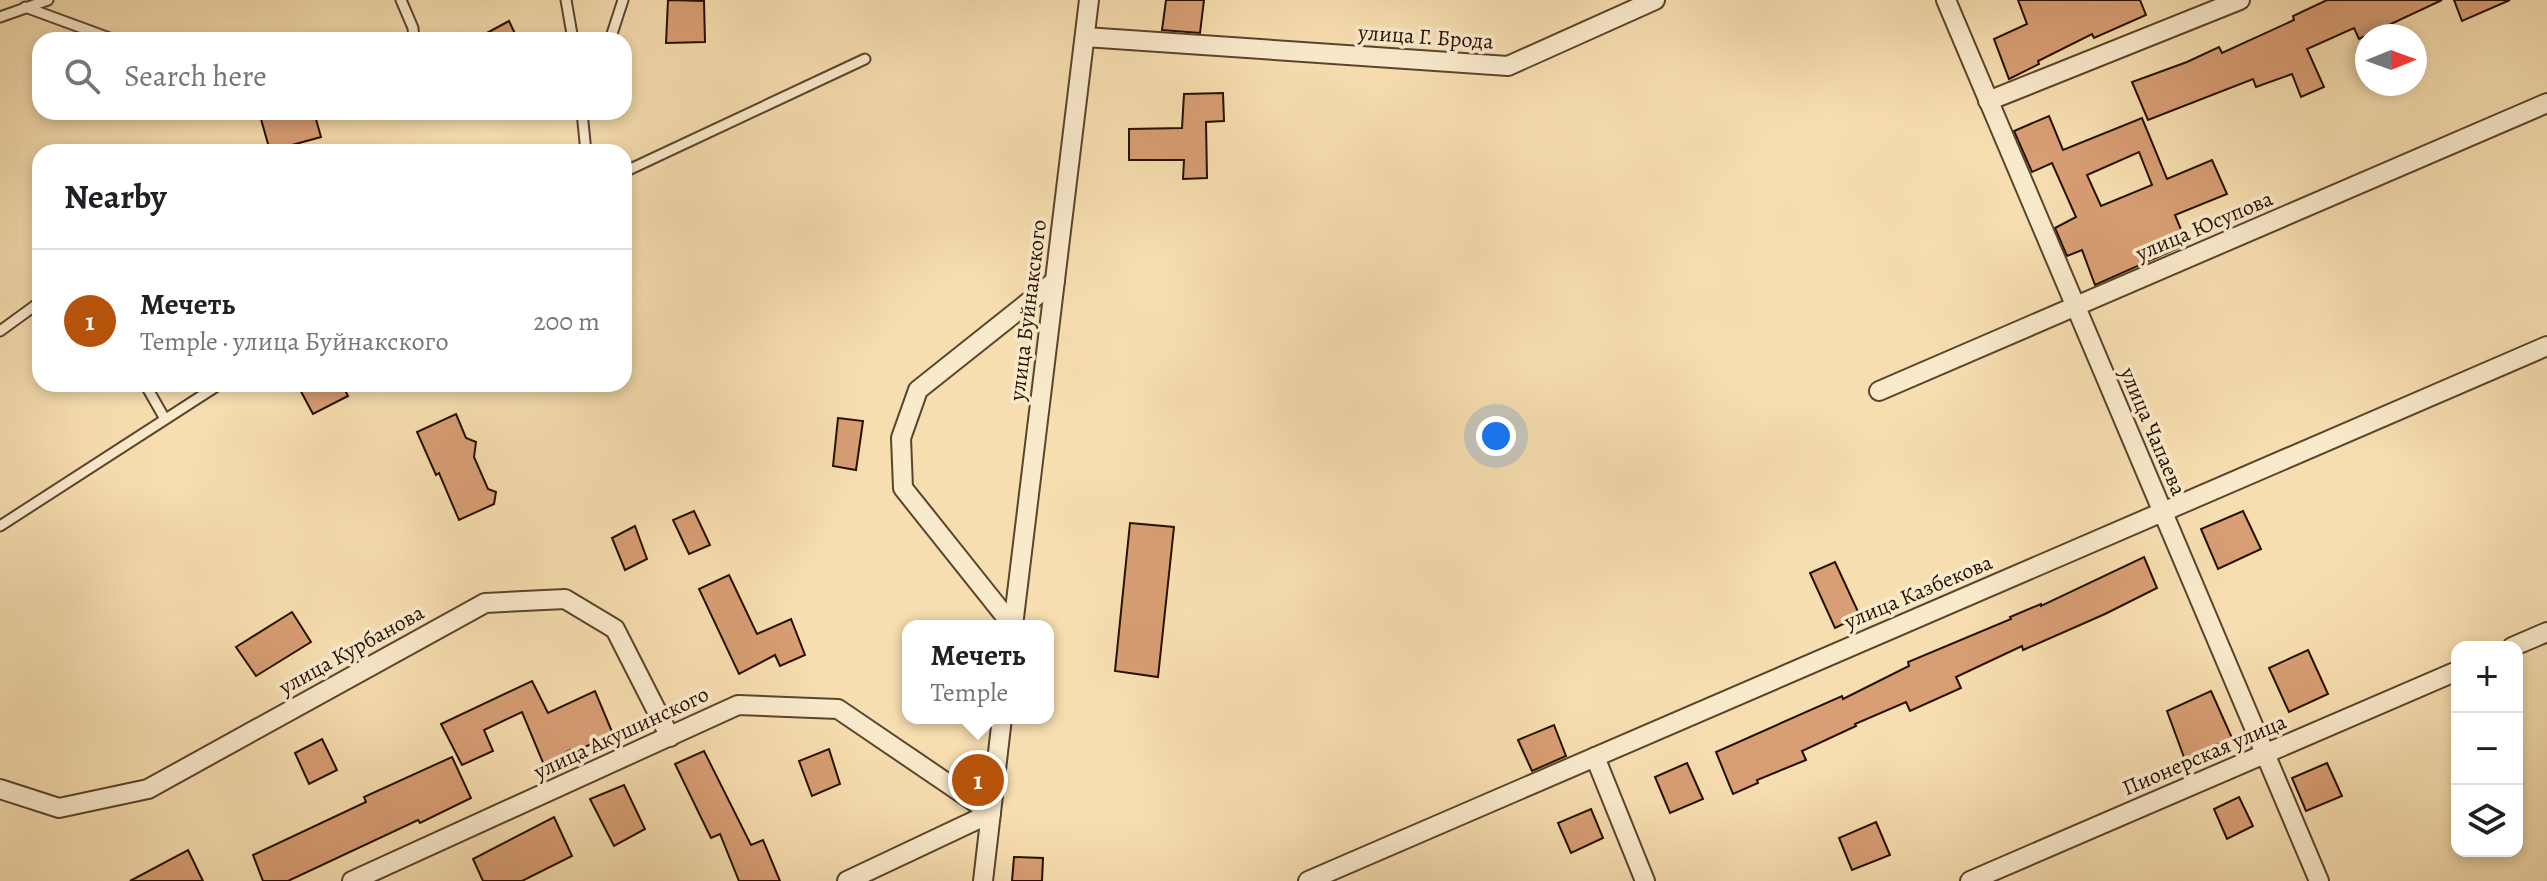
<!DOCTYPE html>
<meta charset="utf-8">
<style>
body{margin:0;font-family:Alegreya,serif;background:#f6f6f6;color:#202124}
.controls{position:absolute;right:24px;bottom:24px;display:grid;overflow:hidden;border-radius:16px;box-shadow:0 4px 12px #0003}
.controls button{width:72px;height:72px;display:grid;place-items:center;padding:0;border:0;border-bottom:2px solid #e0e0e0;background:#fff;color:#202124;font:40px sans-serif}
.compass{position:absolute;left:2355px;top:24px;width:72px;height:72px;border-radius:50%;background:#fff;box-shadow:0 4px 12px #0003;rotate:89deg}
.you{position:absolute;left:1496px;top:436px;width:28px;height:28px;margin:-20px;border:6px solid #fff;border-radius:50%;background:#1a73e8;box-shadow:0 0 0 12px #1a73e833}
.badge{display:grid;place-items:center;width:52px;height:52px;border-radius:50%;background:#b45309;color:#fff;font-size:26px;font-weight:700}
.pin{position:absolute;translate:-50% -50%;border:4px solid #fff;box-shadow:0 2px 8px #0006}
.popup{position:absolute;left:902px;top:620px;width:152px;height:104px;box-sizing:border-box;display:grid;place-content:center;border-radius:16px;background:#fff;filter:drop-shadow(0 2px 6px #0005);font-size:26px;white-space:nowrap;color:#757577}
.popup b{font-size:30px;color:#202124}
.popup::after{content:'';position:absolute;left:50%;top:100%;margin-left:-16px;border:16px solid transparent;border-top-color:#fff}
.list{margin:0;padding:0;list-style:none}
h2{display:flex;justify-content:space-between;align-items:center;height:104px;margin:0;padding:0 32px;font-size:34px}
h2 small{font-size:26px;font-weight:400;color:#757577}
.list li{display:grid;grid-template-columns:52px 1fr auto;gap:24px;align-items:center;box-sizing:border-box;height:144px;padding:0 32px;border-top:2px solid #e0e0e0}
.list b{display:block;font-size:30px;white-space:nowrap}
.list p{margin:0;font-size:26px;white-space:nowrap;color:#757577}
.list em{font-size:26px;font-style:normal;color:#757577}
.icon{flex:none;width:44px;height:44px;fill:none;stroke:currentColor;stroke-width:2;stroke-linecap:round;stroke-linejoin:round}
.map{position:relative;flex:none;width:2547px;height:881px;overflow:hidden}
.search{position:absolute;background:#fff;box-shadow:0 4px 12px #0003;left:32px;top:32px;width:600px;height:88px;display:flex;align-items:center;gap:20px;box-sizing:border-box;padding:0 28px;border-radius:24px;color:#757577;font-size:30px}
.panel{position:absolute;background:#fff;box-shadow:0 4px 12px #0003;left:32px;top:144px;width:600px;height:248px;border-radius:24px}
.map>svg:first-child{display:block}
.building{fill:#d89e74;stroke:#251000;stroke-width:2;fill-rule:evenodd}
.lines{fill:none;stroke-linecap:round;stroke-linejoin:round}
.service-casing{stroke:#5a442c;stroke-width:13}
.minor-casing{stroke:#5a442c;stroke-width:22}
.service{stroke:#faeacc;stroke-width:9}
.minor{stroke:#faeacc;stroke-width:18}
.labels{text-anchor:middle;stroke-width:7;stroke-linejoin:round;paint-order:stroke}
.street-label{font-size:22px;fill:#251000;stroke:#faeacc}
</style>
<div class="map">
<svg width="2547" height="881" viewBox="0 0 2547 881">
<rect width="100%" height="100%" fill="#f7deb0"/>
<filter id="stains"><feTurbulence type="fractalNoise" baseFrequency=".0025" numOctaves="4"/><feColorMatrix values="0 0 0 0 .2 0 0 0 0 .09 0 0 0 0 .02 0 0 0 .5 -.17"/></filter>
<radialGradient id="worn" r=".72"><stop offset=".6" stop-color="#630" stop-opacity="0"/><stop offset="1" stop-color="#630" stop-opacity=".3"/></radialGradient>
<g class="building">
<path d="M668 0 704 1 705 42 666 43Z"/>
<path d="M1166 0H1204L1200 33 1162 30Z"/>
<path d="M2018 0H2140L2146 15 2094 38 2092 34 2038 61 2039 64 2009 79 1994 39 2027 24Z"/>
<path d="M2327 0H2442L2359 39 2354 28 2307 49 2324 87 2301 97 2292 74 2256 87 2253 79 2148 120 2132 82 2187 62 2219 47 2222 53 2294 20 2293 16Z"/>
<path d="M2454 0H2510L2462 21Z"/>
<path d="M509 21 518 40H474Z"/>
<path d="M1223 93 1224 121 1206 122 1207 178 1183 179 1184 160H1129V129L1182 128 1184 94Z"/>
<path d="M259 112H314L321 137 270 151Z"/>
<path d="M2049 116 2063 150 2142 118 2167 179 2212 160 2227 194 2175 215 2187 244 2095 285 2082 250 2067 256 2055 228 2076 217 2052 163 2032 172 2014 131ZM2139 152 2152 185 2101 206 2087 175Z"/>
<path d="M297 384H342L348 396 313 414Z"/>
<path d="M456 414 466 438 476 442 474 457 488 489 496 492 494 504 459 520 439 473 436 475 417 432Z"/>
<path d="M838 418 863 421 856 470 833 466Z"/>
<path d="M694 511 710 545 689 554 673 520Z"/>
<path d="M2243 511 2261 549 2218 569 2201 529Z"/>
<path d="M1130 523 1174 527 1158 677 1115 671Z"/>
<path d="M635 526 647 559 625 570 612 538Z"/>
<path d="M2144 557 2157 588 2105 614 2023 650 2022 646 1956 677 1961 688 1910 711 1906 702 1855 724 1856 726 1802 751 1806 760 1757 780 1758 783 1733 794 1716 752 1842 696 1843 699 1909 666 1908 662 2011 619 2010 617 2041 604V606Z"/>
<path d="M1835 562 1860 616 1835 628 1810 573Z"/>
<path d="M729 575 757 634 791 619 805 655 780 666 775 655 739 674 699 589Z"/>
<path d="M292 612 311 642 256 676 236 647Z"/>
<path d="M2308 650 2328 694 2289 712 2269 668Z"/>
<path d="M532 681 548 713 595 691 613 734 572 753 570 750 544 765 522 712 484 730 493 751 462 765 441 724Z"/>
<path d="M2211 691 2232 738 2185 760 2167 711Z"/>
<path d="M1554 725 1566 756 1532 771 1518 740Z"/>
<path d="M322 739 337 770 309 784 295 753Z"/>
<path d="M829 749 840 784 812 796 799 761Z"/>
<path d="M704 751 751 845 763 840 780 881H739L720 834 711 838 675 764Z"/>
<path d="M452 757 471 798 420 823 418 820 288 881H263L253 855 366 802 364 797Z"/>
<path d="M1687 763 1703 799 1670 813 1655 777Z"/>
<path d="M2327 763 2342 796 2306 811 2292 778Z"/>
<path d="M624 785 645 829 614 846 590 799Z"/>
<path d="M2239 797 2253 826 2227 839 2214 809Z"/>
<path d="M1591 809 1603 838 1571 853 1558 823Z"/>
<path d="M554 817 572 856 522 881H483L473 859Z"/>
<path d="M1876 822 1890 855 1852 870 1839 838Z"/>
<path d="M188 850 203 881H130Z"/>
<path d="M1014 857 1043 858 1042 881H1012Z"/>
</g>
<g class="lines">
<g class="service-casing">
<g id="service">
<path d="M401 0 413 28 414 40"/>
<path d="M566 0 573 40"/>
<path d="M25 7 115 40"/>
<path d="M0 17 48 0"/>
<path d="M610 40 623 0"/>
<path d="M582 112 586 152"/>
<path d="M624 172 865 59"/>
<path d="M0 331 40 302"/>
<path d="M145 384 165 419"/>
<path d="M0 526 220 384"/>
</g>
</g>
<g class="minor-casing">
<g id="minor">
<path d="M1946 0 2319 881"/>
<path d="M1085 37 1508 66 1655 0"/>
<path d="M1988 101 2240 0"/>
<path d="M1879 391 2547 103"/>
<path d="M1013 626 1089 0"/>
<path d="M1013 626 903 488 901 438 918 390 1055 281"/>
<path d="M2512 647 2547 632"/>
<path d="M1595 757 1645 881"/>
<path d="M0 789 59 808 148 789 485 603 565 599 615 629 670 737"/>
<path d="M352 881 738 705 838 709 991 813"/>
<path d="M847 881 991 813"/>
<path d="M983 881 1002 718"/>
<path d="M1308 881 2547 346"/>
<path d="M1970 881 2457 671"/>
</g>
</g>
<use href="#service" class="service"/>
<use href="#minor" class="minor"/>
</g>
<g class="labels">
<g class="street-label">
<text transform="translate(1426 36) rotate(4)" y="8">улица Г. Брода</text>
<text transform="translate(2204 225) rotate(-23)" y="8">улица Юсупова</text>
<text transform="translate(1027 310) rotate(-83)" y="8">улица Буйнакского</text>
<text transform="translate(2154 431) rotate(67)" y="8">улица Чапаева</text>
<text transform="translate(1918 591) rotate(-23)" y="8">улица Казбекова</text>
<text transform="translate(351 649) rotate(-29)" y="8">улица Курбанова</text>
<text transform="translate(621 732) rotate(-25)" y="8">улица Акушинского</text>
<text transform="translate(2204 754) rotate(-23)" y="8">Пионерская улица</text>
</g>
</g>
<rect width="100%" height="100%" filter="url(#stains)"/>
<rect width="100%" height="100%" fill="url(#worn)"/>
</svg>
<div class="controls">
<button>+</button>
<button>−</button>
<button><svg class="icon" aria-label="layers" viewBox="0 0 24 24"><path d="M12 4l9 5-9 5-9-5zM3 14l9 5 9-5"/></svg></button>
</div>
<svg class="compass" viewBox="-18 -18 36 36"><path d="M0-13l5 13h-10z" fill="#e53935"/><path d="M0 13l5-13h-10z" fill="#757577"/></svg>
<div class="you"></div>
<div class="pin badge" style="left:978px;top:780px">1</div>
<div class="popup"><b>Мечеть</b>Temple</div>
<div class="search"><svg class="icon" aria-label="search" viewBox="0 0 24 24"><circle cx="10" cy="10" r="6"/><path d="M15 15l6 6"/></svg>Search here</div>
<section class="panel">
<h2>Nearby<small></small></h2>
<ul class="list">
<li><span class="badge">1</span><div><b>Мечеть</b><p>Temple · улица Буйнакского</p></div><em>200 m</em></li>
</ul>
</section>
</div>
